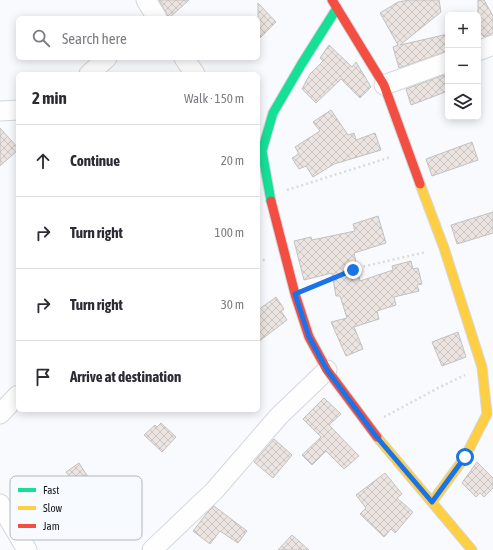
<!DOCTYPE html>
<meta charset="utf-8">
<style>
body{margin:0;font-family:"Asap Condensed",sans-serif;background:#f7f7f7;color:#2b2b33}
.controls{position:absolute;right:12px;top:12px;display:grid;overflow:hidden;border-radius:6px;box-shadow:0 2px 10px #0003}
.controls button{width:36px;height:36px;display:grid;place-items:center;padding:0;border:0;border-bottom:1px solid #e1e1e2;background:#fff;color:#2b2b33;font:20px sans-serif}
.stop{position:absolute;width:12px;height:12px;margin:-9px;border:3px solid #1a73e8;border-radius:50%;background:#fff}
.stop.end{background:#1a73e8;border-color:#fff;box-shadow:0 1px 4px #0008}
.list{margin:0;padding:0;list-style:none}
h2{display:flex;justify-content:space-between;align-items:center;height:52px;margin:0;padding:0 16px;font-size:17px}
h2 small{font-size:13px;font-weight:400;color:#7c7c81}
.list li{display:grid;grid-template-columns:26px 1fr auto;gap:12px;align-items:center;box-sizing:border-box;height:72px;padding:0 16px;border-top:1px solid #e1e1e2}
.list b{display:block;font-size:15px;white-space:nowrap}
.list em{font-size:13px;font-style:normal;color:#7c7c81}
.icon{flex:none;width:22px;height:22px;fill:none;stroke:currentColor;stroke-width:2;stroke-linecap:round;stroke-linejoin:round}
.map{position:relative;flex:none;width:493px;height:550px;overflow:hidden}
.search{position:absolute;background:#fff;box-shadow:0 2px 10px #0003;left:16px;top:16px;width:244px;height:44px;display:flex;align-items:center;gap:10px;box-sizing:border-box;padding:0 14px;border-radius:6px;color:#7c7c81;font-size:15px}
.panel{position:absolute;background:#fff;box-shadow:0 2px 10px #0003;left:16px;top:72px;width:244px;height:340px;border-radius:6px}
.map>svg:first-child{display:block}
.building{fill:url(#building-cross-hatch);stroke:#c2c1c2}
.lines{fill:none;stroke-linecap:round;stroke-linejoin:round}
.street-casing{stroke:#d5d7da;stroke-width:21}
.fast-casing{stroke:#d5d7da;stroke-width:11}
.slow-casing{stroke:#d5d7da;stroke-width:11}
.jam-casing{stroke:#d5d7da;stroke-width:11}
.path{stroke:#dadbdc;stroke-width:2.5;stroke-dasharray:2 3;stroke-linecap:butt}
.street{stroke:#fefeff;stroke-width:19}
.fast{stroke:#16e098;stroke-width:9}
.slow{stroke:#ffcf43;stroke-width:9}
.jam{stroke:#f24e42;stroke-width:9}
.route{stroke:#1a73e8;stroke-width:5}
.key{fill:#f7fafe;stroke:#b4b6ba;stroke-width:1}
.key-label{font-size:11px;fill:#16181a}
</style>
<div class="map">
<svg width="493" height="550" viewBox="0 0 493 550">
<defs>
<pattern id="building-cross-hatch" width="8" height="8" patternUnits="userSpaceOnUse"><rect width="8" height="8" fill="#ece4e1"/><path d="M0 0l8 8M0 8l8-8" fill="none" stroke="#cac3c0"/></pattern>
</defs>
<rect width="100%" height="100%" fill="#f8fafd"/>
<g class="building">
<path d="M159 0H189L169 18Z"/>
<path d="M409 0H439L441 12 400 45 448 34V51L399 68 393 47 398 45 380 13 398 2Z"/>
<path d="M478 0H484L493 16V33L484 37 478 30Z"/>
<path d="M258 3 276 22 258 40Z"/>
<path d="M329 45 352 67 356 62 371 87 360 98 341 79 316 103 302 89 310 74 323 61 320 58Z"/>
<path d="M444 75 448 85V91L411 105 406 89Z"/>
<path d="M331 110 348 135 354 133 356 140 375 133 381 150 334 164 313 177 306 166 299 169 292 158 299 154 295 147 320 131 313 122Z"/>
<path d="M0 128 18 148V150L0 166Z"/>
<path d="M472 142 478 160 432 176 426 159Z"/>
<path d="M493 212V233L457 244 451 225Z"/>
<path d="M378 216 386 243 354 253 360 281 393 270 392 266 411 261 413 269 418 268 422 284 417 285 419 291 394 297 396 305 377 311 379 319 354 327 363 349 346 356 331 322 347 318 340 296H336L332 273 304 280 294 241 311 237 312 240 355 231 353 224Z"/>
<path d="M276 297 284 309 281 311 287 320 258 342V310Z"/>
<path d="M458 332 466 357 442 366 432 342Z"/>
<path d="M324 398 341 414 329 425 359 456 344 469 326 451 312 465 302 455 321 437 303 419Z"/>
<path d="M161 423 176 437 162 452 144 435 155 425 157 427Z"/>
<path d="M274 439 292 455 273 478 254 462Z"/>
<path d="M477 462 493 478V488L484 497 480 493 476 497 462 483Z"/>
<path d="M79 463 99 494 91 498 101 511 89 521 81 511 72 520 67 514 57 523 49 513 71 494 63 480 69 476 66 472Z"/>
<path d="M385 473 402 494 397 498 413 512 395 533 391 529 384 537 360 514 366 508 356 495Z"/>
<path d="M214 506 247 531 238 543 220 531 210 544 193 531 207 513Z"/>
<path d="M292 535 309 550H278Z"/>
</g>
<g class="lines">
<g class="street-casing">
<g id="street">
<path d="M146 0 157 18"/>
<path d="M478 51 493 45"/>
<path d="M184 58 195 74"/>
<path d="M89 74 107 58"/>
<path d="M384 85 448 62"/>
<path d="M0 111 18 110"/>
<path d="M0 414 18 395"/>
<path d="M0 504 27 550"/>
<path d="M152 550 214 491 279 416 327 370"/>
</g>
</g>
<g class="fast-casing">
<path id="fast" d="M271 201 262 151 273 113 301 65 337 8"/>
</g>
<g class="slow-casing">
<g id="slow">
<path d="M420 184 444 248 482 367 487 414 465 457 432 502"/>
<path d="M377 437 472 550"/>
</g>
</g>
<g class="jam-casing">
<g id="jam">
<path d="M332 0 384 85 420 184"/>
<path d="M271 201 295 294 309 337 327 370 377 437"/>
</g>
</g>
<g class="path">
<path d="M287 190 391 157"/>
<path d="M258 262 267 259"/>
<path d="M312 286 353 269 426 252"/>
<path d="M384 417 440 387 465 375"/>
</g>
<use href="#street" class="street"/>
<use href="#fast" class="fast"/>
<use href="#slow" class="slow"/>
<use href="#jam" class="jam"/>
</g>
<g class="lines">
<path class="route" d="M353 270 295 294 309 337 327 370 375 435 432 502 465 457"/>
</g>
<rect x="10" y="476" width="132" height="64" rx="6" class="key"/>
<rect x="18" y="488" width="18" height="4" fill="#16e098"/>
<rect x="18" y="506" width="18" height="4" fill="#ffcf43"/>
<rect x="18" y="524" width="18" height="4" fill="#f24e42"/>
<g class="key-label">
<text x="43" y="494">Fast</text>
<text x="43" y="512">Slow</text>
<text x="43" y="530">Jam</text>
</g>
</svg>
<div class="controls">
<button>+</button>
<button>−</button>
<button><svg class="icon" aria-label="layers" viewBox="0 0 24 24"><path d="M12 4l9 5-9 5-9-5zM3 14l9 5 9-5"/></svg></button>
</div>
<div class="stop" style="left:465px;top:457px"></div>
<div class="stop end" style="left:353px;top:270px"></div>
<div class="search"><svg class="icon" aria-label="search" viewBox="0 0 24 24"><circle cx="10" cy="10" r="6"/><path d="M15 15l6 6"/></svg>Search here</div>
<section class="panel">
<h2>2 min<small>Walk · 150 m</small></h2>
<ul class="list">
<li><svg class="icon" aria-label="ahead" viewBox="0 0 24 24"><path d="M12 20V5M6 11l6-6 6 6"/></svg><div><b>Continue</b></div><em>20 m</em></li>
<li><svg class="icon" aria-label="right" viewBox="0 0 24 24"><path d="M7 20v-9h11M14 6l5 5-5 5"/></svg><div><b>Turn right</b></div><em>100 m</em></li>
<li><svg class="icon" aria-label="right" viewBox="0 0 24 24"><path d="M7 20v-9h11M14 6l5 5-5 5"/></svg><div><b>Turn right</b></div><em>30 m</em></li>
<li><svg class="icon" aria-label="arrive" viewBox="0 0 24 24"><path d="M6 21V4h12l-3 4 3 4H6"/></svg><div><b>Arrive at destination</b></div></li>
</ul>
</section>
</div>
